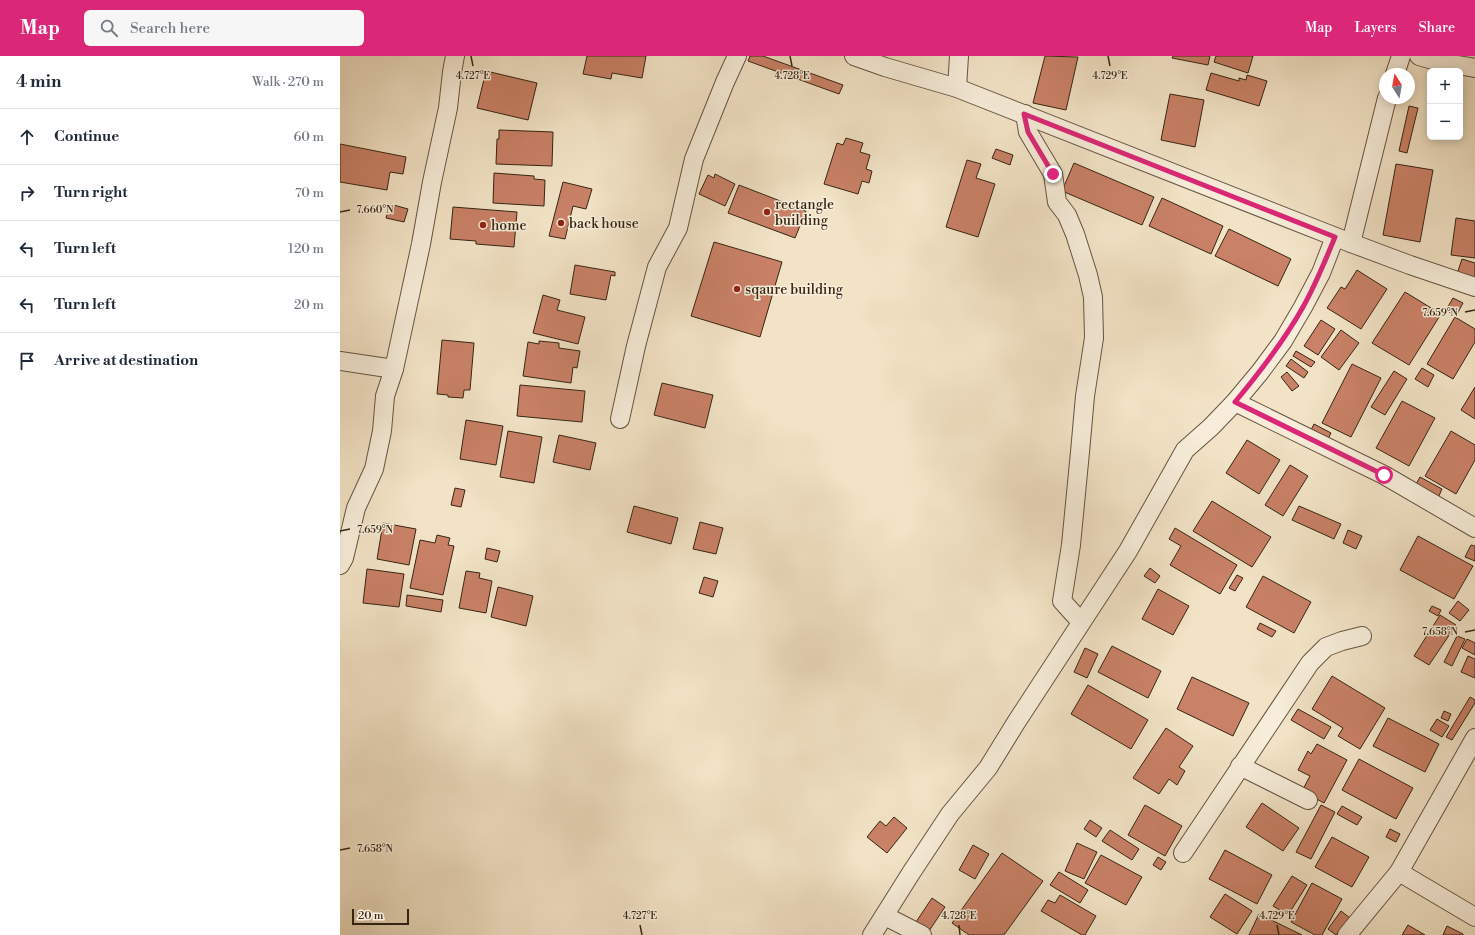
<!DOCTYPE html>
<meta charset="utf-8">
<style>
body{margin:0;font-family:"Libre Bodoni",serif;background:#f6f6f7;color:#1f2937}
.controls{position:absolute;right:12px;top:12px;display:grid;overflow:hidden;border-radius:6px;box-shadow:0 2px 10px #0003}
.controls button{width:36px;height:36px;display:grid;place-items:center;padding:0;border:0;border-bottom:1px solid #e0e1e3;background:#fff;color:#1f2937;font:20px sans-serif}
.compass{position:absolute;left:1039px;top:12px;width:36px;height:36px;border-radius:50%;background:#fff;box-shadow:0 2px 10px #0003;rotate:349deg}
.scale{position:absolute;left:12px;bottom:10px;width:57px;box-sizing:border-box;padding-left:4px;border:2px solid #362513;border-top:0;font-size:11px;line-height:14px;white-space:nowrap;color:#362513;-webkit-text-stroke:3px #f7edda;paint-order:stroke}
.stop{position:absolute;width:12px;height:12px;margin:-9px;border:3px solid #db2777;border-radius:50%;background:#fff}
.stop.end{background:#db2777;border-color:#fff;box-shadow:0 1px 4px #0008}
.list{margin:0;padding:0;list-style:none}
h2{display:flex;justify-content:space-between;align-items:center;height:52px;margin:0;padding:0 16px;font-size:17px}
h2 small{font-size:13px;font-weight:400;color:#747a83}
.list li{display:grid;grid-template-columns:26px 1fr auto;gap:12px;align-items:center;box-sizing:border-box;height:56px;padding:0 16px;border-top:1px solid #e0e1e3}
.list b{display:block;font-size:15px;white-space:nowrap}
.list em{font-size:13px;font-style:normal;color:#747a83}
.icon{flex:none;width:22px;height:22px;fill:none;stroke:currentColor;stroke-width:2;stroke-linecap:round;stroke-linejoin:round}
.map{position:relative;flex:none;width:1135px;height:879px;overflow:hidden}
header{display:flex;align-items:center;gap:24px;box-sizing:border-box;height:56px;padding:0 20px;background:#db2777;color:#fff}
header strong{font-size:19px}
nav{display:flex;gap:22px;margin-inline-start:auto;font-size:14px}
.search{width:280px;height:36px;background:#f6f6f7;display:flex;align-items:center;gap:10px;box-sizing:border-box;padding:0 14px;border-radius:6px;color:#747a83;font-size:15px}
main{display:flex}
aside{flex:1;background:#fff}
.map>svg:first-child{display:block}
.building{fill:#c98167;stroke:#362513}
.lines{fill:none;stroke-linecap:round;stroke-linejoin:round}
.street-casing{stroke:#655440;stroke-width:20}
.street{stroke:#f7edda;stroke-width:18}
.route{stroke:#db2777;stroke-width:5}
.ticks{fill:none;stroke:#362513;stroke-width:1.5}
.poi-dot{fill:#8f2418;stroke:#f7edda;stroke-width:1.5}
.labels{text-anchor:middle;stroke-width:3;stroke-linejoin:round;paint-order:stroke}
.poi-label{font-size:14px;fill:#362513;stroke:#f7edda;text-anchor:start}
.ticks-label{font-size:10px;text-anchor:middle;fill:#362513;stroke:#f7edda;stroke-width:3;stroke-linejoin:round;paint-order:stroke}
</style>
<header>
<strong>Map</strong>
<div class="search"><svg class="icon" aria-label="search" viewBox="0 0 24 24"><circle cx="10" cy="10" r="6"/><path d="M15 15l6 6"/></svg>Search here</div>
<nav><a>Map</a><a>Layers</a><a>Share</a></nav>
</header>
<main>
<aside>
<h2>4 min<small>Walk · 270 m</small></h2>
<ul class="list">
<li><svg class="icon" aria-label="ahead" viewBox="0 0 24 24"><path d="M12 20V5M6 11l6-6 6 6"/></svg><div><b>Continue</b></div><em>60 m</em></li>
<li><svg class="icon" aria-label="right" viewBox="0 0 24 24"><path d="M7 20v-9h11M14 6l5 5-5 5"/></svg><div><b>Turn right</b></div><em>70 m</em></li>
<li><svg class="icon" aria-label="left" viewBox="0 0 24 24"><path d="M17 20v-9H6M10 6l-5 5 5 5"/></svg><div><b>Turn left</b></div><em>120 m</em></li>
<li><svg class="icon" aria-label="left" viewBox="0 0 24 24"><path d="M17 20v-9H6M10 6l-5 5 5 5"/></svg><div><b>Turn left</b></div><em>20 m</em></li>
<li><svg class="icon" aria-label="arrive" viewBox="0 0 24 24"><path d="M6 21V4h12l-3 4 3 4H6"/></svg><div><b>Arrive at destination</b></div></li>
</ul>
</aside>
<div class="map">
<svg width="1135" height="879" viewBox="0 0 1135 879">
<rect width="100%" height="100%" fill="#f2e3c6"/>
<filter id="stains"><feTurbulence type="fractalNoise" baseFrequency=".005" numOctaves="4"/><feColorMatrix values="0 0 0 0 .2 0 0 0 0 .09 0 0 0 0 .02 0 0 0 .5 -.17"/></filter>
<radialGradient id="worn" r=".72"><stop offset=".6" stop-color="#630" stop-opacity="0"/><stop offset="1" stop-color="#630" stop-opacity=".3"/></radialGradient>
<g class="building">
<path d="M247 0H306L302 22 272 17 271 23 243 18Z"/>
<path d="M410 0H423L503 29 499 38 408 5Z"/>
<path d="M705 0 738 1 726 54 693 47Z"/>
<path d="M833 0H870L868 9 832 2Z"/>
<path d="M876 0H913L908 17 874 6Z"/>
<path d="M146 15 197 27 188 64 137 52Z"/>
<path d="M871 17 899 25V22L906 24 907 19 927 25 919 50 866 34Z"/>
<path d="M830 38 864 44 855 91 821 84Z"/>
<path d="M1069 50 1078 52 1067 97 1059 95Z"/>
<path d="M159 74 213 76 212 110 156 108 157 83H159Z"/>
<path d="M506 82 523 87 520 96 530 99 526 113 532 115 529 127 522 125 518 138 484 128 497 87 503 89Z"/>
<path d="M0 88 66 101 63 118 50 116 47 134 0 126Z"/>
<path d="M656 93 673 99 670 109 652 102Z"/>
<path d="M627 104 641 108 636 122 655 128 638 181 606 171Z"/>
<path d="M734 107 814 141 802 169 722 135Z"/>
<path d="M1056 108 1093 114 1080 186 1043 179Z"/>
<path d="M154 117 194 120V123L205 124 204 150 153 147Z"/>
<path d="M375 118 395 128 385 150 359 138 368 119 374 122Z"/>
<path d="M223 126 252 133 246 153 233 150 225 183 209 180Z"/>
<path d="M399 129 466 155 455 182 388 157Z"/>
<path d="M822 142 883 170 871 198 809 170Z"/>
<path d="M50 148 68 153 64 166 46 162Z"/>
<path d="M113 151 177 156 174 191 136 188V185L110 183Z"/>
<path d="M1116 162 1135 165V202L1111 199Z"/>
<path d="M889 173 951 203 938 230 875 200Z"/>
<path d="M374 186 442 206 420 281 351 260Z"/>
<path d="M1122 203 1135 207V224L1117 218Z"/>
<path d="M235 209 275 216V220L271 219 266 244 230 238Z"/>
<path d="M1017 214 1047 233 1021 273 987 252 1001 231 1005 233Z"/>
<path d="M1065 236 1101 258 1069 309 1032 287Z"/>
<path d="M203 239 220 244 217 254 245 261 238 288 193 277Z"/>
<path d="M1113 242 1123 247 1116 260 1106 254Z"/>
<path d="M1115 261 1135 273V286L1113 323 1087 308Z"/>
<path d="M981 264 995 273 978 299 964 290Z"/>
<path d="M1001 274 1019 287 999 314 981 301Z"/>
<path d="M102 284 134 287 130 334H124L123 342 108 341V339L97 338Z"/>
<path d="M199 285 219 287V292L240 295 237 312 233 311 231 327 183 320 188 286 199 288Z"/>
<path d="M956 295 975 306 971 311 953 300Z"/>
<path d="M951 303 968 316 964 322 946 310Z"/>
<path d="M1012 308 1041 322 1011 381 982 367Z"/>
<path d="M1082 312 1094 319 1088 331 1075 323Z"/>
<path d="M1054 315 1067 323 1045 359 1031 351Z"/>
<path d="M947 316 959 330 952 335 941 321Z"/>
<path d="M322 327 373 339 365 372 314 359Z"/>
<path d="M180 329 245 335 242 366 177 360Z"/>
<path d="M1135 331V363L1121 354Z"/>
<path d="M1062 345 1095 362 1069 410 1036 392Z"/>
<path d="M126 364 163 370 156 409 120 403Z"/>
<path d="M974 368 991 377 987 385 970 376Z"/>
<path d="M168 375 202 381 194 427 160 421Z"/>
<path d="M1111 375 1135 389V404L1116 438 1085 420Z"/>
<path d="M219 379 256 387 250 414 213 406Z"/>
<path d="M907 384 940 404 919 438 886 417Z"/>
<path d="M950 409 968 420 943 460 925 449Z"/>
<path d="M1080 421 1102 433 1098 442 1075 430Z"/>
<path d="M115 432 125 434 121 451 111 449Z"/>
<path d="M872 445 931 481 912 511 853 475Z"/>
<path d="M294 450 338 462 331 488 287 476Z"/>
<path d="M959 450 1001 468 994 483 952 464Z"/>
<path d="M360 466 383 472 376 498 353 493Z"/>
<path d="M43 467 76 473 69 509 37 503Z"/>
<path d="M835 472 897 509 880 538 830 509 841 490 829 483Z"/>
<path d="M1008 474 1022 480 1016 493 1003 487Z"/>
<path d="M97 479 110 482 108 489 114 490 103 539 70 532 80 484 95 487Z"/>
<path d="M1078 480 1133 510 1114 543 1060 514Z"/>
<path d="M1131 489 1135 490V505L1125 501Z"/>
<path d="M147 492 160 495 157 506 145 503Z"/>
<path d="M810 512 820 520 815 527 804 520Z"/>
<path d="M27 513 64 518 59 551 23 547Z"/>
<path d="M126 515 140 517 139 522 152 525 146 557 119 552Z"/>
<path d="M897 519 903 522 895 535 889 532Z"/>
<path d="M923 520 971 546 954 577 906 551Z"/>
<path d="M364 521 378 525 373 541 359 537Z"/>
<path d="M158 531 193 540 186 570 151 561Z"/>
<path d="M818 533 849 550 833 579 802 563Z"/>
<path d="M67 539 103 544 101 556 66 550Z"/>
<path d="M1118 545 1129 554 1120 565 1109 557Z"/>
<path d="M1092 550 1101 554 1098 560 1089 555Z"/>
<path d="M1100 559 1116 569 1089 609 1074 600Z"/>
<path d="M920 567 936 575 932 581 917 573Z"/>
<path d="M1117 580 1125 583 1112 610 1104 606Z"/>
<path d="M1127 583 1135 587V599L1122 592Z"/>
<path d="M772 590 821 615 808 642 758 616Z"/>
<path d="M745 592 758 598 747 622 734 616Z"/>
<path d="M1128 600 1135 603V622L1121 616Z"/>
<path d="M992 620 1045 652 1020 693 998 680 1003 672 972 653Z"/>
<path d="M852 621 909 647 893 680 837 653Z"/>
<path d="M748 629 808 664 791 693 731 658Z"/>
<path d="M1130 641 1135 644V647L1112 684 1106 681Z"/>
<path d="M958 653 991 671 984 683 951 664Z"/>
<path d="M1104 655 1111 658 1108 665 1101 662Z"/>
<path d="M1048 662 1099 688 1085 716 1033 690Z"/>
<path d="M1097 663 1109 670 1102 681 1090 674Z"/>
<path d="M826 672 853 690 839 711 845 715 837 729 829 723 819 738 793 722Z"/>
<path d="M977 688 1007 704 984 747 962 735 970 720 958 714 968 695 971 698Z"/>
<path d="M1019 703 1073 732 1056 763 1002 734Z"/>
<path d="M922 747 959 772 943 795 906 771Z"/>
<path d="M805 749 842 770 825 800 788 779Z"/>
<path d="M981 749 995 756 971 803 956 796Z"/>
<path d="M1002 750 1022 761 1017 769 997 758Z"/>
<path d="M554 761 567 772 547 797 527 781 540 765 546 770Z"/>
<path d="M750 764 762 772 756 781 744 773Z"/>
<path d="M1050 773 1060 778 1056 786 1046 781Z"/>
<path d="M770 774 799 793 792 804 762 785Z"/>
<path d="M992 781 1029 801 1012 831 975 811Z"/>
<path d="M737 787 757 796 744 823 725 815Z"/>
<path d="M633 789 649 798 635 823 619 814Z"/>
<path d="M885 794 932 819 917 848 869 823Z"/>
<path d="M662 797 703 825 664 879H629L612 867Z"/>
<path d="M761 799 802 821 786 849 745 827Z"/>
<path d="M818 801 826 806 821 814 813 809Z"/>
<path d="M719 816 748 834 740 847 710 829Z"/>
<path d="M952 820 967 829 948 859 933 850Z"/>
<path d="M972 827 1002 843 982 879H975L951 866Z"/>
<path d="M885 838 912 855 897 878 870 861Z"/>
<path d="M720 839 756 860 745 879H742L701 855 708 844 715 847Z"/>
<path d="M592 842 605 851 589 875 576 866Z"/>
<path d="M1001 855 1010 862 996 879 988 873Z"/>
<path d="M919 858 962 879H909Z"/>
<path d="M1068 869 1085 879H1062Z"/>
<path d="M1107 870 1123 878V879H1103Z"/>
</g>
<g class="lines">
<g class="street-casing">
<g id="street">
<path d="M514 0 545 11 617 32 1011 187 1070 209 1135 231"/>
<path d="M1079 0 1100 6 1135 12"/>
<path d="M1055 18 1061 0"/>
<path d="M617 32 619 0"/>
<path d="M685 58 688 76 713 118 717 146 727 159 735 178 748 219 753 241 754 282 745 340 740 396 731 489 722 545 741 566"/>
<path d="M1011 187 1047 42"/>
<path d="M0 305 54 313"/>
<path d="M895 346 1044 419 1135 472"/>
<path d="M280 363 296 290 317 211 338 172 354 103 385 26 397 0"/>
<path d="M0 509 4 502 16 452 34 413 42 375 45 340 54 313 81 188 92 126 108 52 112 16 115 0"/>
<path d="M900 710 968 744"/>
<path d="M843 797 970 607 986 591 1002 585 1022 580"/>
<path d="M1059 816 1135 861"/>
<path d="M545 860 582 879"/>
<path d="M532 879 571 817 610 758 648 712 677 665 788 495 845 394 871 371 895 346 920 316 943 285 963 251 981 217 995 181"/>
<path d="M1007 879 1059 816 1135 682"/>
</g>
</g>
<use href="#street" class="street"/>
</g>
<g class="lines">
<path class="route" d="M713 118 688 76 684 58 995 181C985 205 976 228 963 251 944 285 920 316 895 346L1044 419"/>
</g>
<path class="ticks" d="M131 0 133 10M450 0 452 10M768 0 770 10M0 156 10 154M1125 256 1135 254M0 475 10 473M1125 576 1135 574M0 794 10 792M300 869 302 879M619 869 620 879M937 869 939 879"/>
<g class="poi-dot">
<circle cx="427" cy="156" r="4"/>
<circle cx="221" cy="167" r="4"/>
<circle cx="143" cy="169" r="4"/>
<circle cx="397" cy="233" r="4"/>
</g>
<g class="labels">
<g class="poi-label">
<text x="435" y="153">rectangle<tspan x="435" dy="16">building</tspan></text>
<text x="229" y="172">back house</text>
<text x="151" y="174">home</text>
<text x="405" y="238">sqaure building</text>
</g>
</g>
<g class="ticks-label">
<text x="133" y="23">4.727°E</text>
<text x="452" y="23">4.728°E</text>
<text x="770" y="23">4.729°E</text>
<text x="35" y="157">7.660°N</text>
<text x="1100" y="260">7.659°N</text>
<text x="35" y="477">7.659°N</text>
<text x="1100" y="579">7.658°N</text>
<text x="35" y="796">7.658°N</text>
<text x="300" y="863">4.727°E</text>
<text x="619" y="863">4.728°E</text>
<text x="937" y="863">4.729°E</text>
</g>
<rect width="100%" height="100%" filter="url(#stains)"/>
<rect width="100%" height="100%" fill="url(#worn)"/>
</svg>
<div class="controls">
<button>+</button>
<button>−</button>
</div>
<svg class="compass" viewBox="-18 -18 36 36"><path d="M0-13l5 13h-10z" fill="#e53935"/><path d="M0 13l5-13h-10z" fill="#747a83"/></svg>
<div class="scale">20 m</div>
<div class="stop" style="left:1044px;top:419px"></div>
<div class="stop end" style="left:713px;top:118px"></div>
</div>
</main>
